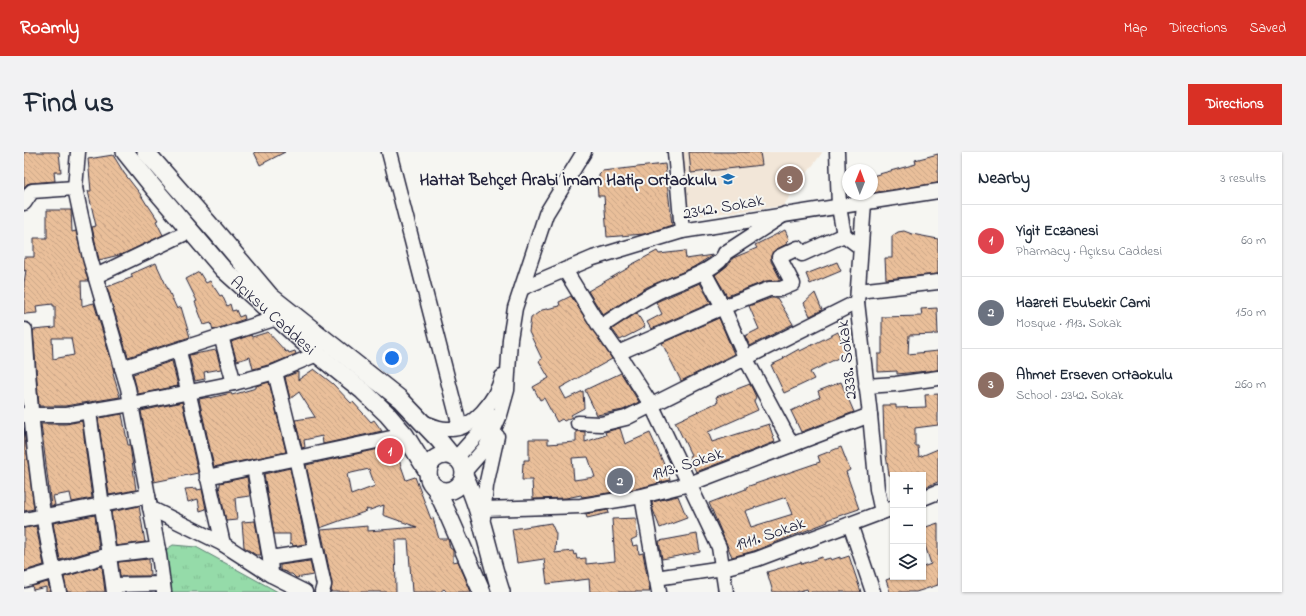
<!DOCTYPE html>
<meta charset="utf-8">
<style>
body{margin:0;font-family:"Indie Flower",sans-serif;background:#f2f2f3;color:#1f2937}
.controls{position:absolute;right:12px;bottom:12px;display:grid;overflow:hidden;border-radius:0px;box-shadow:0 1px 3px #0004}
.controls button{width:36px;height:36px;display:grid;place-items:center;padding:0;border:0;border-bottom:1px solid #e0e1e3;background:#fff;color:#1f2937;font:20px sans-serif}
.compass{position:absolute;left:818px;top:12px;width:36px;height:36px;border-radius:50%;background:#fff;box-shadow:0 1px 3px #0004;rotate:1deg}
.you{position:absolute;left:368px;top:206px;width:14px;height:14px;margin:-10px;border:3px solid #fff;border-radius:50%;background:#1a73e8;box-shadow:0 0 0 6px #1a73e833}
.badge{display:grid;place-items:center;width:26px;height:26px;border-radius:50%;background:#d93025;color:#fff;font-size:13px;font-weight:700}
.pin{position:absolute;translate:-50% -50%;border:2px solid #fff;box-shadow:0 1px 4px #0006}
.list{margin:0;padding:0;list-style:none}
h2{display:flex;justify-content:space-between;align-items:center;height:52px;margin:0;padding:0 16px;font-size:17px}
h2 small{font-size:13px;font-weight:400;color:#747a83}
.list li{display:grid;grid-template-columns:26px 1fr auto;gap:12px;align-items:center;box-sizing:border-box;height:72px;padding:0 16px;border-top:1px solid #e0e1e3}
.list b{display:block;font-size:15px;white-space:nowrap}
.list p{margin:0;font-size:13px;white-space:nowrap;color:#747a83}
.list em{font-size:13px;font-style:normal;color:#747a83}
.icon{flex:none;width:22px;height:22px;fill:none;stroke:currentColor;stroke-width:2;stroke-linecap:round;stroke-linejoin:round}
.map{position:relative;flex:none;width:914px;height:440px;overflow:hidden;border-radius:0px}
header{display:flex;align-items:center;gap:24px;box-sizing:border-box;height:56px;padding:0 20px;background:#d93025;color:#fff}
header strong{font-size:19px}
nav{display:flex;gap:22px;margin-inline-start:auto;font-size:14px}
.intro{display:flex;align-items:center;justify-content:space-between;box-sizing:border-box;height:96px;padding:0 24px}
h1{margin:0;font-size:28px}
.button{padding:10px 18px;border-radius:0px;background:#d93025;color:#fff;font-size:14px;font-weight:700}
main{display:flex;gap:24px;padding:0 24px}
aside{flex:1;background:#fff;border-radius:0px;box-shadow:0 1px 3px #0004}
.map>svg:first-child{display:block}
.built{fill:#f2e6d8}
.park{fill:url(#park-tufts);stroke:#5c7e72}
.building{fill:url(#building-back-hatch);stroke:#22223b;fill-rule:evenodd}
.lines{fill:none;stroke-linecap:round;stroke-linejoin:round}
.minor-casing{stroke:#22223b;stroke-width:17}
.major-casing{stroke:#22223b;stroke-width:20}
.minor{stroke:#f6f6f2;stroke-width:14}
.major{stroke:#f6f6f2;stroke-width:17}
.labels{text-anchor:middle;stroke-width:4;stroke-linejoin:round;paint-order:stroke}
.poi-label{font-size:17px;font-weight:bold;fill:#22223b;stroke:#f6f6f2;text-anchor:end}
.street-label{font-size:17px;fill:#22223b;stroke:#f6f6f2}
</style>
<header>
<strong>Roamly</strong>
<nav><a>Map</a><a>Directions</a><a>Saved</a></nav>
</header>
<div class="intro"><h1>Find us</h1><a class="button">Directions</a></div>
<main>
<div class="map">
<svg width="914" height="440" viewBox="0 0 914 440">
<defs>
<pattern id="park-tufts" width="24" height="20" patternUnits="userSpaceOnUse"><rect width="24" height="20" fill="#95dba9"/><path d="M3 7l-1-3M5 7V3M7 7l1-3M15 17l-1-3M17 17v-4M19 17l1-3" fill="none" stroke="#80bc92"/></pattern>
<pattern id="building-back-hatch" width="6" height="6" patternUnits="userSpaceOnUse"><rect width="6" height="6" fill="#eabf9a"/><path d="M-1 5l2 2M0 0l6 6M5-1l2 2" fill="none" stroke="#c8a486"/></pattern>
</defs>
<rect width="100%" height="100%" fill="#f6f6f2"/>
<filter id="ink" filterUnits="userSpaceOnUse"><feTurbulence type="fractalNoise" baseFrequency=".025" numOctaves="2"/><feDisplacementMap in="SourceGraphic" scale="8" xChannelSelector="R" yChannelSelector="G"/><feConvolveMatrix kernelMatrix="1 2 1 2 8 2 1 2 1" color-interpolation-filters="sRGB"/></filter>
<g filter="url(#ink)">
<path class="built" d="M651 0H798V1L759 54 658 66Z"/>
<path class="park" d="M149 393 172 395 254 440H145L139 406 143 397Z"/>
<g class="building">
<path d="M0 0H35L37 20H30L31 29 7 31 3 32 0 36Z"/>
<path d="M230 0H261L236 13Z"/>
<path d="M665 0H736L738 13 667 21Z"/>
<path d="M914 2V31L848 41V24L892 12 891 8Z"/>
<path d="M89 3 100 21 117 43 123 53H124L134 68 132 69 139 83 99 102 75 108 68 75 72 74 64 39H67L64 7Z"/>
<path d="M641 12 648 73 620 82 583 85 580 44H574L573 31 575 27V22L578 19Z"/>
<path d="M23 58H47L48 80 52 79 64 129H57L58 154 70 151 87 208 90 221 89 222 96 245 41 254H15L9 178 31 176V154H29V152L12 154 13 161 1 162 0 161V131L2 118 0 119V105H10V86H23ZM28 186H47L50 203 29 207Z"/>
<path d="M761 78 765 87 762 90 763 92 751 98 747 104V109L757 128 742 129 703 144 691 123 703 114 709 106 733 96 731 93Z"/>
<path d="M880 79 888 82 914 87V122L862 127 861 106H868V84L874 80Z"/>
<path d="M633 99 635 102 661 99 662 107 689 103 668 116 623 135 579 163 564 139 606 115 605 114Z"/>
<path d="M813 110 817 119 786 132 782 122Z"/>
<path d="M132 111 153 157 157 155 166 185 104 205 83 135 109 125 107 122Z"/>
<path d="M175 120 182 131 186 129 196 144 198 143 203 154 206 152 208 159 212 158 215 165 220 163 221 167 189 178 187 171 180 173 171 150 173 149 162 127Z"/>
<path d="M676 131 687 151 627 177 623 170 638 162 632 150Z"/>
<path d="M791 141 798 158 786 164 780 151Z"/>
<path d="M547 144 588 207 536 236 542 247 559 239 560 256 547 263 548 265 540 269 538 267 533 270 520 246 516 248 509 235 525 226 515 209 518 207 505 180 507 166 518 158 536 154 535 150Z"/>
<path d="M747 146H753L769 172 726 194 721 184 735 177 725 154Z"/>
<path d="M913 156 914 182 885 183 884 202 914 199V218L873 222V219L854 220V202H858V165L898 164 897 157Z"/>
<path d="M613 161 621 175 596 188 588 177Z"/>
<path d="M695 166 710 202 657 229 638 191Z"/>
<path d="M244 180 262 200 264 199 265 201 271 199 272 202 248 212 229 217 226 205 213 209 207 190 227 183 228 185Z"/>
<path d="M814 180 824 201 786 220 790 227 760 241 747 213 760 207 759 206 775 197 776 199Z"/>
<path d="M192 198 197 217 180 220 181 227 171 229 165 203Z"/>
<path d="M148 209 154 234 114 242 109 222Z"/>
<path d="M290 217 309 232 327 251 329 250 347 270 350 268 358 279 299 292 298 284 280 288 281 295 278 296 271 268 291 265 275 240 266 247 261 225 274 220V228Z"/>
<path d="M597 221 615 250 599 258 573 263 561 238Z"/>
<path d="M245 230 262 300 190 315 175 247 186 245V246L207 241 208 243 232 236V234Z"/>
<path d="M817 230 830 260 777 280 767 259 796 245 794 239Z"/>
<path d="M726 232 732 245 730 249 734 258 684 280 688 290 745 272 751 290 672 320 665 304 667 303 651 270 694 250 692 245Z"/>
<path d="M914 242V273L891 276V294H894L895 305 914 297V330L899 336V323H865L862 303V288H860L859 253H872V256L902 255 901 243Z"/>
<path d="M158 250 174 321 130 330 117 259Z"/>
<path d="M98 262 104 293H106L112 338 85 343 74 266Z"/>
<path d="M58 269 68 346 48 350 46 341 29 344 31 353 27 354 17 272H42Z"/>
<path d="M0 276 10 357 0 359Z"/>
<path d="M596 276 601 292 626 281 639 310 646 328 616 336 558 345 557 343 542 346 509 347 508 328H498L499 311 500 312V308H505V287H524V292L552 290V279L561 280V290L582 283 581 280ZM564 305 571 325 550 328 548 306Z"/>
<path d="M373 293 378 307 375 308 382 328 391 325 407 367 409 366 415 387H424L426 396 429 398V410L434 409 447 440H423L420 437 416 440H388L384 388H371L372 440H307L308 431 297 378 344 374V379L393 375 359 363 360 353 346 358 342 357 343 359 296 376 282 313ZM345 317 351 334 327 343 323 322Z"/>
<path d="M817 295 826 318 822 320 835 357 803 368 804 370 730 399 708 405 685 351 722 337V335L796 310 794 304ZM762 345 769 362 727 375 721 359Z"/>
<path d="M266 316 282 392 269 394 268 391 266 392V382H250L240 322Z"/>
<path d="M223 325 226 344 211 346 213 368 202 369 195 334H196V331Z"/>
<path d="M173 336V338L178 337 182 357 176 359 174 347 164 350 161 337Z"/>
<path d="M654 344 663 366 636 376 629 358 628 350Z"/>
<path d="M115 354 121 390H122L92 394 87 360Z"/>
<path d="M584 358 585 361 563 366 562 362Z"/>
<path d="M71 363 75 397 36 408 29 371Z"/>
<path d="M612 366 613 385 607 388 609 394 614 393 615 402 619 401 626 440H566L565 427 523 432 520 407 493 411 488 377 527 371 532 382 531 401 549 399 550 403 552 402 553 407 562 406V412L591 409 588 367Z"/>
<path d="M231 369 237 403H232L220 395 218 370Z"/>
<path d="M914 371V433L892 440H866L862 428 870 425H899V415L907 412 899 387V376Z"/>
<path d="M12 374 20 413 0 419V376Z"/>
<path d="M673 382 676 400 638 407 635 389Z"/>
<path d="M825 404 837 440H784L783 437 772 440H749L743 420 777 410 778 412 798 405 799 408 806 406 807 408 816 405V407Z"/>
<path d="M125 407 126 423 129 424H96L94 410Z"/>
<path d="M286 409 289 423 272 426 268 422H265L262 420 256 418V413Z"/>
<path d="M78 414 81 440H43L40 425Z"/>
<path d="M24 430 26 440H22V435L9 438 8 434Z"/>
</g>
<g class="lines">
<g class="minor-casing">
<g id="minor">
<path d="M54 0 51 36 66 106 104 236 135 403 140 440"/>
<path d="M365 0 436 275"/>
<path d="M651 0 658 79"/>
<path d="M813 0 815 55 820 83"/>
<path d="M0 51 8 39 51 36"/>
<path d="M840 51 833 150 846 263 853 337 858 360"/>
<path d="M541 118 576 175"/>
<path d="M680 120 699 155 722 207 768 293"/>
<path d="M72 124 166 79"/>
<path d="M498 136 569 106 658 79 914 39"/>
<path d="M834 139 914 130"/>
<path d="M1 178C7 266 13 354 35 440"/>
<path d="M197 184 210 231"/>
<path d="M155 199 199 392"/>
<path d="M594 201 699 155 745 137H757L769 132 755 105 774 96 778 102 820 83 836 95"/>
<path d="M98 216 253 166"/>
<path d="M251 220 272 306 300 433 298 440"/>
<path d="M842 234 872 232 914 226"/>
<path d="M65 260 90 440"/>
<path d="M0 263H42L107 252 210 231 251 220 293 202"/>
<path d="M399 270C407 273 414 277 423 277 450 279 472 247 478 225"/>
<path d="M554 271 577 272 602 266 833 150"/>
<path d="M432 306 470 264"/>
<path d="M230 315 246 406 247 423"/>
<path d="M440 320 462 295 476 263 483 238 486 187 491 156 522 62 560 0"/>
<path d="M183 325 381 283"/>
<path d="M618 344 635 440"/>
<path d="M899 346 914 340"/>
<path d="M126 356 199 392 247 423 281 440"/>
<path d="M459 357 557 354 618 344 665 332 846 263"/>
<path d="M459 366 462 334 473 284"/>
<path d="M0 368 124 344"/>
<path d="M826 372 849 440"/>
<path d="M246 406 292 399"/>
<path d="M632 426 699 416 733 407 869 356"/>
<path d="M0 428 85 403 134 397"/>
<path d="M90 433 139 432"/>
<path d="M702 440 695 395 628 254 594 201 576 175C595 163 614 149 635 139 650 131 696 118 701 101L761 62"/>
</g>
</g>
<g class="major-casing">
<g id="major">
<path id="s1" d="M101 0 129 35 199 117 293 202 339 239 363 262 381 283 404 320"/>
<path d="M122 0 193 81 246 144 376 247 415 288 428 304"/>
<circle cx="422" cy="321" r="18"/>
<path d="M440 323C458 360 464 401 477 440"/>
<path d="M411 335 423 360 458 440"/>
</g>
</g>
<use href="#minor" class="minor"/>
<use href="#major" class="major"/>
</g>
</g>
<defs>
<g id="school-bare" transform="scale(1.08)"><path d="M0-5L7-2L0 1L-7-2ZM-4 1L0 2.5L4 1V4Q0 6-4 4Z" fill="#1f6fb2" stroke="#f6f6f2" stroke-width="2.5" paint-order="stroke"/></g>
</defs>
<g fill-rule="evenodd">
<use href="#school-bare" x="704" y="27"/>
</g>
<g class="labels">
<g class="poi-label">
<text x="693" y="33">Hattat Behçet Arabi İmam Hatip Ortaokulu</text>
</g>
<g class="street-label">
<text transform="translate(699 54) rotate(-10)" y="6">2342. Sokak</text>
<text dy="6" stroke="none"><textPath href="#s1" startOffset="221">Açıksu Caddesi</textPath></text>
<text transform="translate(822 208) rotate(-96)" y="6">2338. Sokak</text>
<text transform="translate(663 311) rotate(-18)" y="6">1913. Sokak</text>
<text transform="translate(746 381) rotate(-19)" y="6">1911. Sokak</text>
</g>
</g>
</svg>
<div class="controls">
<button>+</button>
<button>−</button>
<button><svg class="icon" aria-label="layers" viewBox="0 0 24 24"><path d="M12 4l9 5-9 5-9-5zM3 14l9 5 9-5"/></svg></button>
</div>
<svg class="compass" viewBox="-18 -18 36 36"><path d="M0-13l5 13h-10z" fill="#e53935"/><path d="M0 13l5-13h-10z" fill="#747a83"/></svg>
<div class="you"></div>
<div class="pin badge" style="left:366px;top:299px;background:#e0444e">1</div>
<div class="pin badge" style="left:596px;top:329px;background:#6b7280">2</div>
<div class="pin badge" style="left:766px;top:27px;background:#8d6e63">3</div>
</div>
<aside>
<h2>Nearby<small>3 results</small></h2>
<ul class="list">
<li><span class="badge" style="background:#e0444e">1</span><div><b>Yigit Eczanesi</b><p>Pharmacy · Açıksu Caddesi</p></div><em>60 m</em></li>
<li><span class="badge" style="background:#6b7280">2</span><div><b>Hazreti Ebubekir Cami</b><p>Mosque · 1913. Sokak</p></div><em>150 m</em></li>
<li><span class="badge" style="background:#8d6e63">3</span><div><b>Ahmet Erseven Ortaokulu</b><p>School · 2342. Sokak</p></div><em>260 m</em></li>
</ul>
</aside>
</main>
